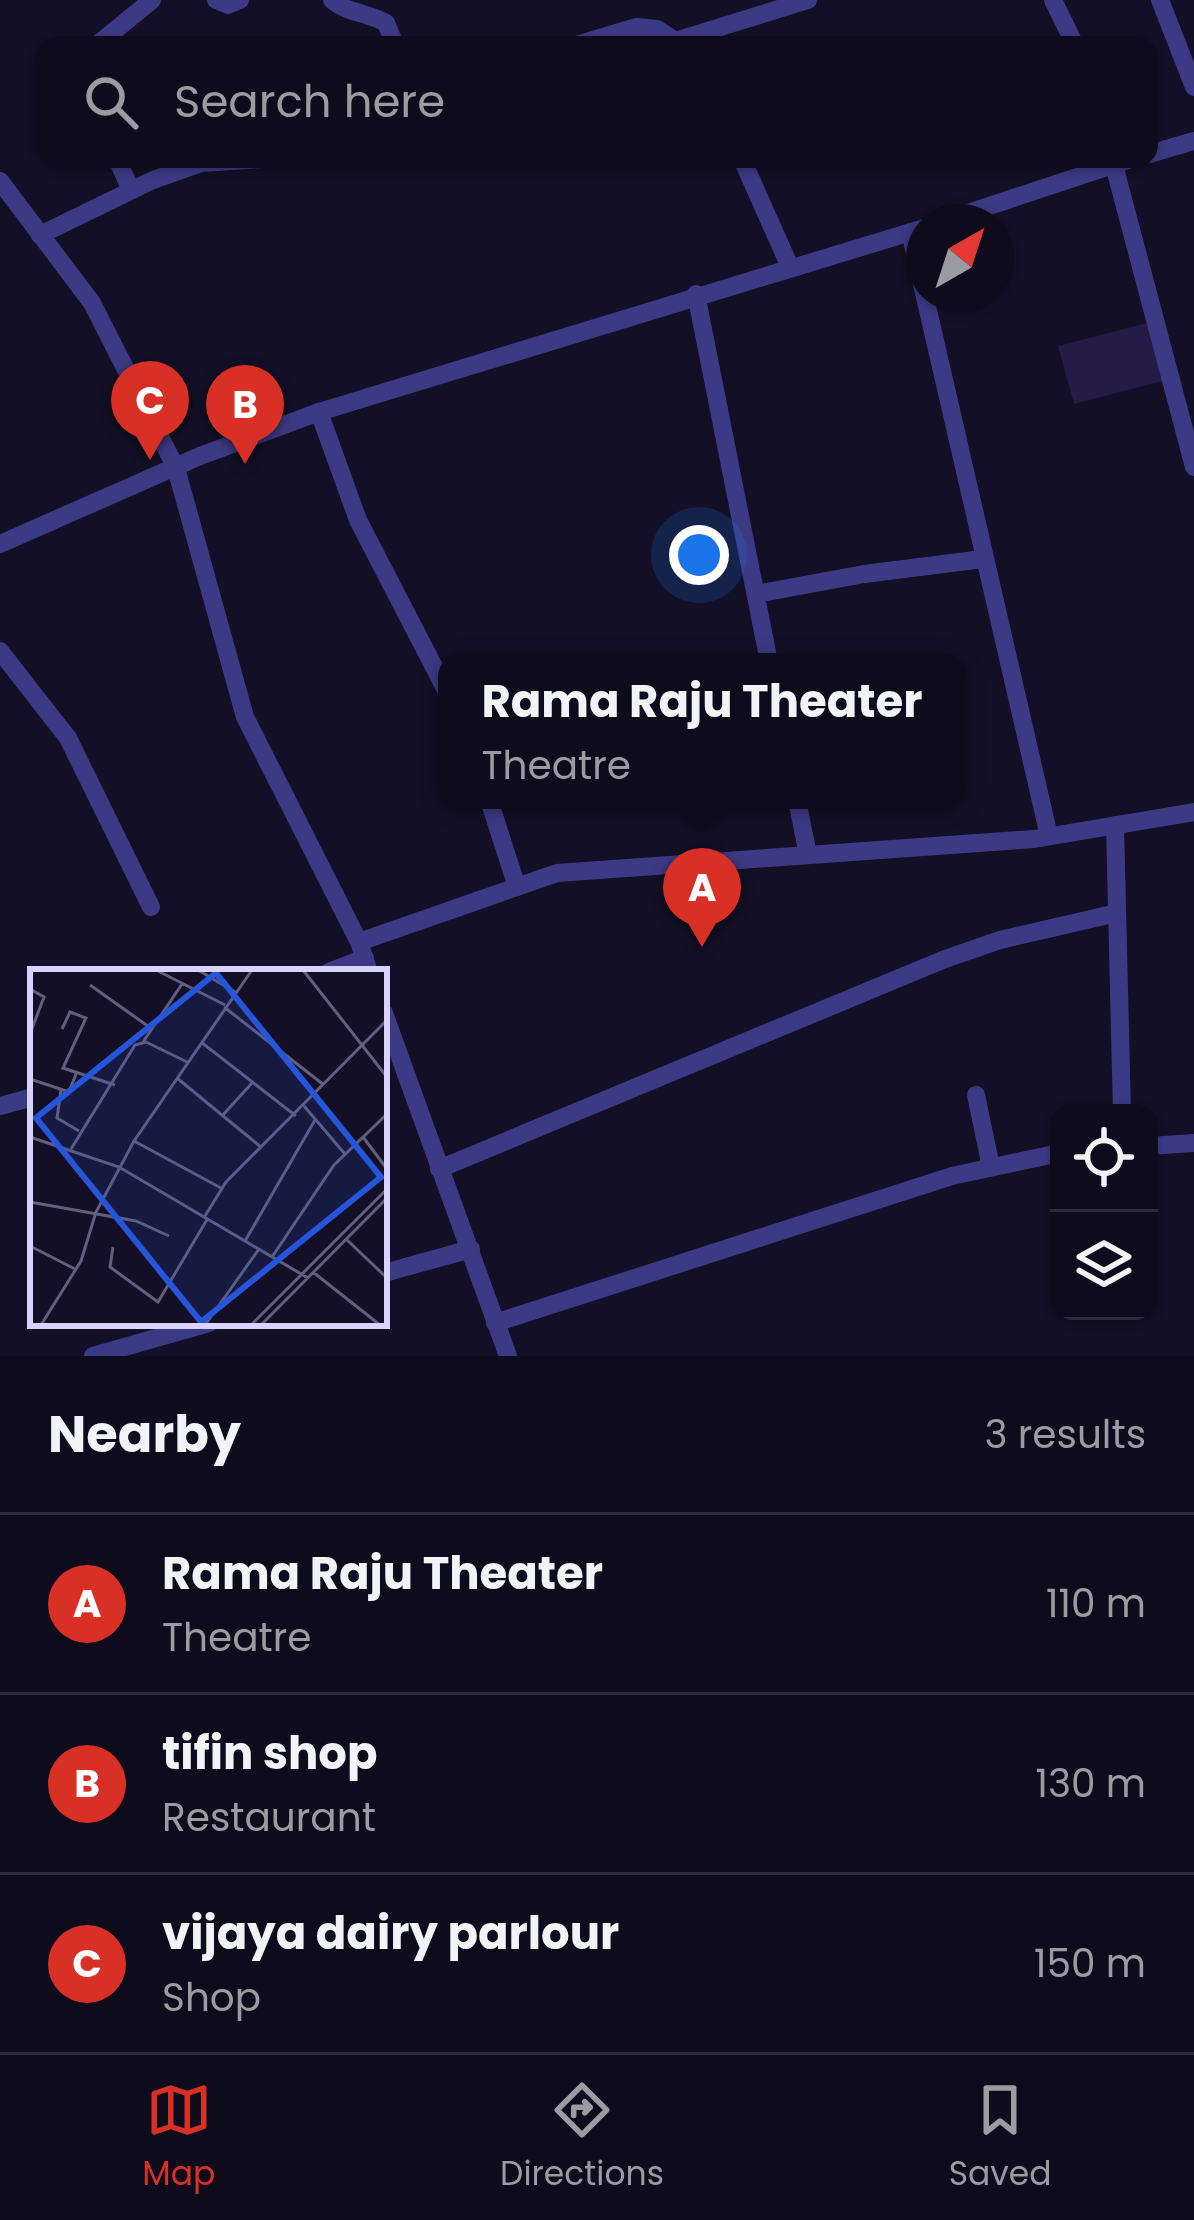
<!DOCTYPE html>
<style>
body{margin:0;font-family:Poppins,sans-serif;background:#171425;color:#f1f3f6}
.controls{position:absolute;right:36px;bottom:36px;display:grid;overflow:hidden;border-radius:24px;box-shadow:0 3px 9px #0004}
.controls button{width:108px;height:108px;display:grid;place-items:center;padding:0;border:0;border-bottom:3px solid #2e2b3b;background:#0e0b1c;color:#f1f3f6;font:60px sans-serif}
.compass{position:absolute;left:906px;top:204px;width:108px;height:108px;border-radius:50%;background:#0e0b1c;box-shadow:0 3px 9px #0004;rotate:39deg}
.you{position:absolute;left:699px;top:555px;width:42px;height:42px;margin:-30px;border:9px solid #fff;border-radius:50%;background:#1a73e8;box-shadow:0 0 0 18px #1a73e833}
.badge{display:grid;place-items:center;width:78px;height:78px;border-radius:50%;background:#d93025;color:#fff;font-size:39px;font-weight:700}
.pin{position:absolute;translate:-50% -99px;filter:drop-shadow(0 3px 6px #0008)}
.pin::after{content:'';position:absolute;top:63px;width:42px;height:36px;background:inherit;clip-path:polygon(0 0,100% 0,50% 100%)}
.popup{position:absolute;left:438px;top:653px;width:528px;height:156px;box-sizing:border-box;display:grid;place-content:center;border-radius:24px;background:#0e0b1c;filter:drop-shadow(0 3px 9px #0005);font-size:39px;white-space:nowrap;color:#9b9ba3}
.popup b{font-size:45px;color:#f1f3f6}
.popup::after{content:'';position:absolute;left:50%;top:100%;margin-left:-24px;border:24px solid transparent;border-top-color:#0e0b1c}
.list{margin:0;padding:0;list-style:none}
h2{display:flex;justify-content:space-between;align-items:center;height:156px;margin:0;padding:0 48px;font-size:51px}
h2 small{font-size:39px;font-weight:400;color:#9b9ba3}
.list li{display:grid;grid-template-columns:78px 1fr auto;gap:36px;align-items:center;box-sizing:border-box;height:180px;padding:0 48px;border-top:3px solid #2e2b3b}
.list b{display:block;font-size:45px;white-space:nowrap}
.list p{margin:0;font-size:39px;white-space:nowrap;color:#9b9ba3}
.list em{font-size:39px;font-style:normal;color:#9b9ba3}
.icon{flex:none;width:66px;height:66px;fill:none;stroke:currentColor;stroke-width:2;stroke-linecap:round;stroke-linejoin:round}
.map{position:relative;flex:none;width:1194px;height:1356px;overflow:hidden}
.search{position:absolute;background:#0e0b1c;box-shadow:0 3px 9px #0004;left:36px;right:36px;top:36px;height:132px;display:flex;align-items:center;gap:30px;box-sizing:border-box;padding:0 42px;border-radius:24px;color:#9b9ba3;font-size:45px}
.sheet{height:696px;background:#0e0b1c}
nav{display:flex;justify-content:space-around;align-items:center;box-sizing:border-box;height:168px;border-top:3px solid #2e2b3b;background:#0e0b1c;font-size:33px;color:#9b9ba3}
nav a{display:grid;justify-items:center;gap:6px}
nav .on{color:#d93025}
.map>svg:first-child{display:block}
.building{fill:#241b47}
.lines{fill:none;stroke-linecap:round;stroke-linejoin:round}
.street{stroke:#3d3a85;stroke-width:18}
.inset-road{fill:none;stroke:#625e7d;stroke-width:3}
.view{fill:#2655da;fill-opacity:0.15;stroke:#2655da;stroke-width:6}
.inset-edge{fill:none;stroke:#d9d4ff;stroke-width:6}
</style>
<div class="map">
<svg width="1194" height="1356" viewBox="0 0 1194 1356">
<rect width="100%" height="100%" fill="#130f26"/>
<path class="building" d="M1151 322 1166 380 1074 404 1058 346Z"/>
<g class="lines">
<g class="street">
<path d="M216 0 228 5 240 0"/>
<path d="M332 0C349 14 367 12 386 23L395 45"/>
<path d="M1053 0 1075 45"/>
<path d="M1160 0 1194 87"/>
<path d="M675 41 808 0"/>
<path d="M97 45 152 0"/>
<path d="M576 45 636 27 657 29 682 45"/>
<path d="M1149 154 1194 141"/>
<path d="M117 159 131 190"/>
<path d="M742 159 790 267"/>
<path d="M1114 165 1194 467"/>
<path d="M0 181 92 303 176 468 245 717 359 942 369 972"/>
<path d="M941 222 1131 159"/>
<path d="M910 232 1049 836"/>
<path d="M40 235 153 180 201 163 262 159"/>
<path d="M696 294 769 662"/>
<path d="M319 412 358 520 447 692"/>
<path d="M0 544 200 456 319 412 924 228"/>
<path d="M756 594 864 574 983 559"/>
<path d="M0 651 68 738 151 907"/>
<path d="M489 800 517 887"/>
<path d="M797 800 808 855"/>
<path d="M1115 825 1122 1113"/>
<path d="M359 942 557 873 1034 839 1194 812"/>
<path d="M329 972 365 958"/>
<path d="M384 1013 508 1356"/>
<path d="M976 1095 991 1167"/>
<path d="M0 1106 33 1097"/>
<path d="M1149 1146 1194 1143"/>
<path d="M439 1169 945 959 1000 940 1117 913"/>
<path d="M384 1273 471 1249"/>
<path d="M495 1323 952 1176 1059 1153"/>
<path d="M93 1356 209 1323"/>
</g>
</g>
<g transform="translate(30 969)">
<rect width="357" height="357" fill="#130f26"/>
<path class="inset-road" d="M126 1 195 36M168 1 205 23M273 1 357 108M60 16 122 60M0 20 14 28 0 65M194 38 294 116M32 60 40 43 56 49 33 99 85 116M113 73 152 15M171 73 266 147M147 109 232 179M0 110 39 123 46 105M31 121 27 149 49 162M274 137 315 185M192 147 222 114M0 168 89 198 278 309M333 168 357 200M104 172 191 219M41 180 105 76 116 73 157 93M0 233 106 252 139 267M175 247 196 213 357 51M316 270 357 309M215 272 285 151M0 277 45 300M83 278 80 298 128 333 178 249M242 288 304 196 357 145M283 303 350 356M11 356 51 292 66 243 104 172 222 1M175 356 229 280M221 356 357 220M231 356 357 229"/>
<path class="view" d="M186 4 351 208 171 353 6 149Z"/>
<rect width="357" height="357" class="inset-edge"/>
</g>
</svg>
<div class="controls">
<button><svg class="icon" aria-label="locate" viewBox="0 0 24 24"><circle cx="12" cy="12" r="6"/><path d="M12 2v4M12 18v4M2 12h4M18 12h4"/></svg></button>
<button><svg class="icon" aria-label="layers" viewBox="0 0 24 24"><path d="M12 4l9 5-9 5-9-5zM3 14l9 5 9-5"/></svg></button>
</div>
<svg class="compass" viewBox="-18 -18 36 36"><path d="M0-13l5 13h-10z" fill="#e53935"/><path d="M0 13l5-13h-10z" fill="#9b9ba3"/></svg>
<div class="you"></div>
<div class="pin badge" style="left:702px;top:947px">A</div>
<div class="popup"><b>Rama Raju Theater</b>Theatre</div>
<div class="pin badge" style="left:245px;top:464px">B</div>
<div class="pin badge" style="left:150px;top:460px">C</div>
<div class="search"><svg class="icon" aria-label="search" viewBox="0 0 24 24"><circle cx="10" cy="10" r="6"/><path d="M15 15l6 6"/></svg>Search here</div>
</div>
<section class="sheet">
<h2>Nearby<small>3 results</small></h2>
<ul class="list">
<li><span class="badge">A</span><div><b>Rama Raju Theater</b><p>Theatre</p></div><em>110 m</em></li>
<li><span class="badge">B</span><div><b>tifin shop</b><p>Restaurant</p></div><em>130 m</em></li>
<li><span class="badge">C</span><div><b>vijaya dairy parlour</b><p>Shop</p></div><em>150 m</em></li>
</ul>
</section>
<nav>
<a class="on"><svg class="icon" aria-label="map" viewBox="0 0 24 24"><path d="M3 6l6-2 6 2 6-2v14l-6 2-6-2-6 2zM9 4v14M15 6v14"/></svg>Map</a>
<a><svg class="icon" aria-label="directions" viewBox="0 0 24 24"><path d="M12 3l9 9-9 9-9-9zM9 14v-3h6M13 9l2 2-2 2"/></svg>Directions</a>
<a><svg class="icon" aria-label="saved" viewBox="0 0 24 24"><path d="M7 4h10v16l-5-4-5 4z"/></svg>Saved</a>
</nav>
